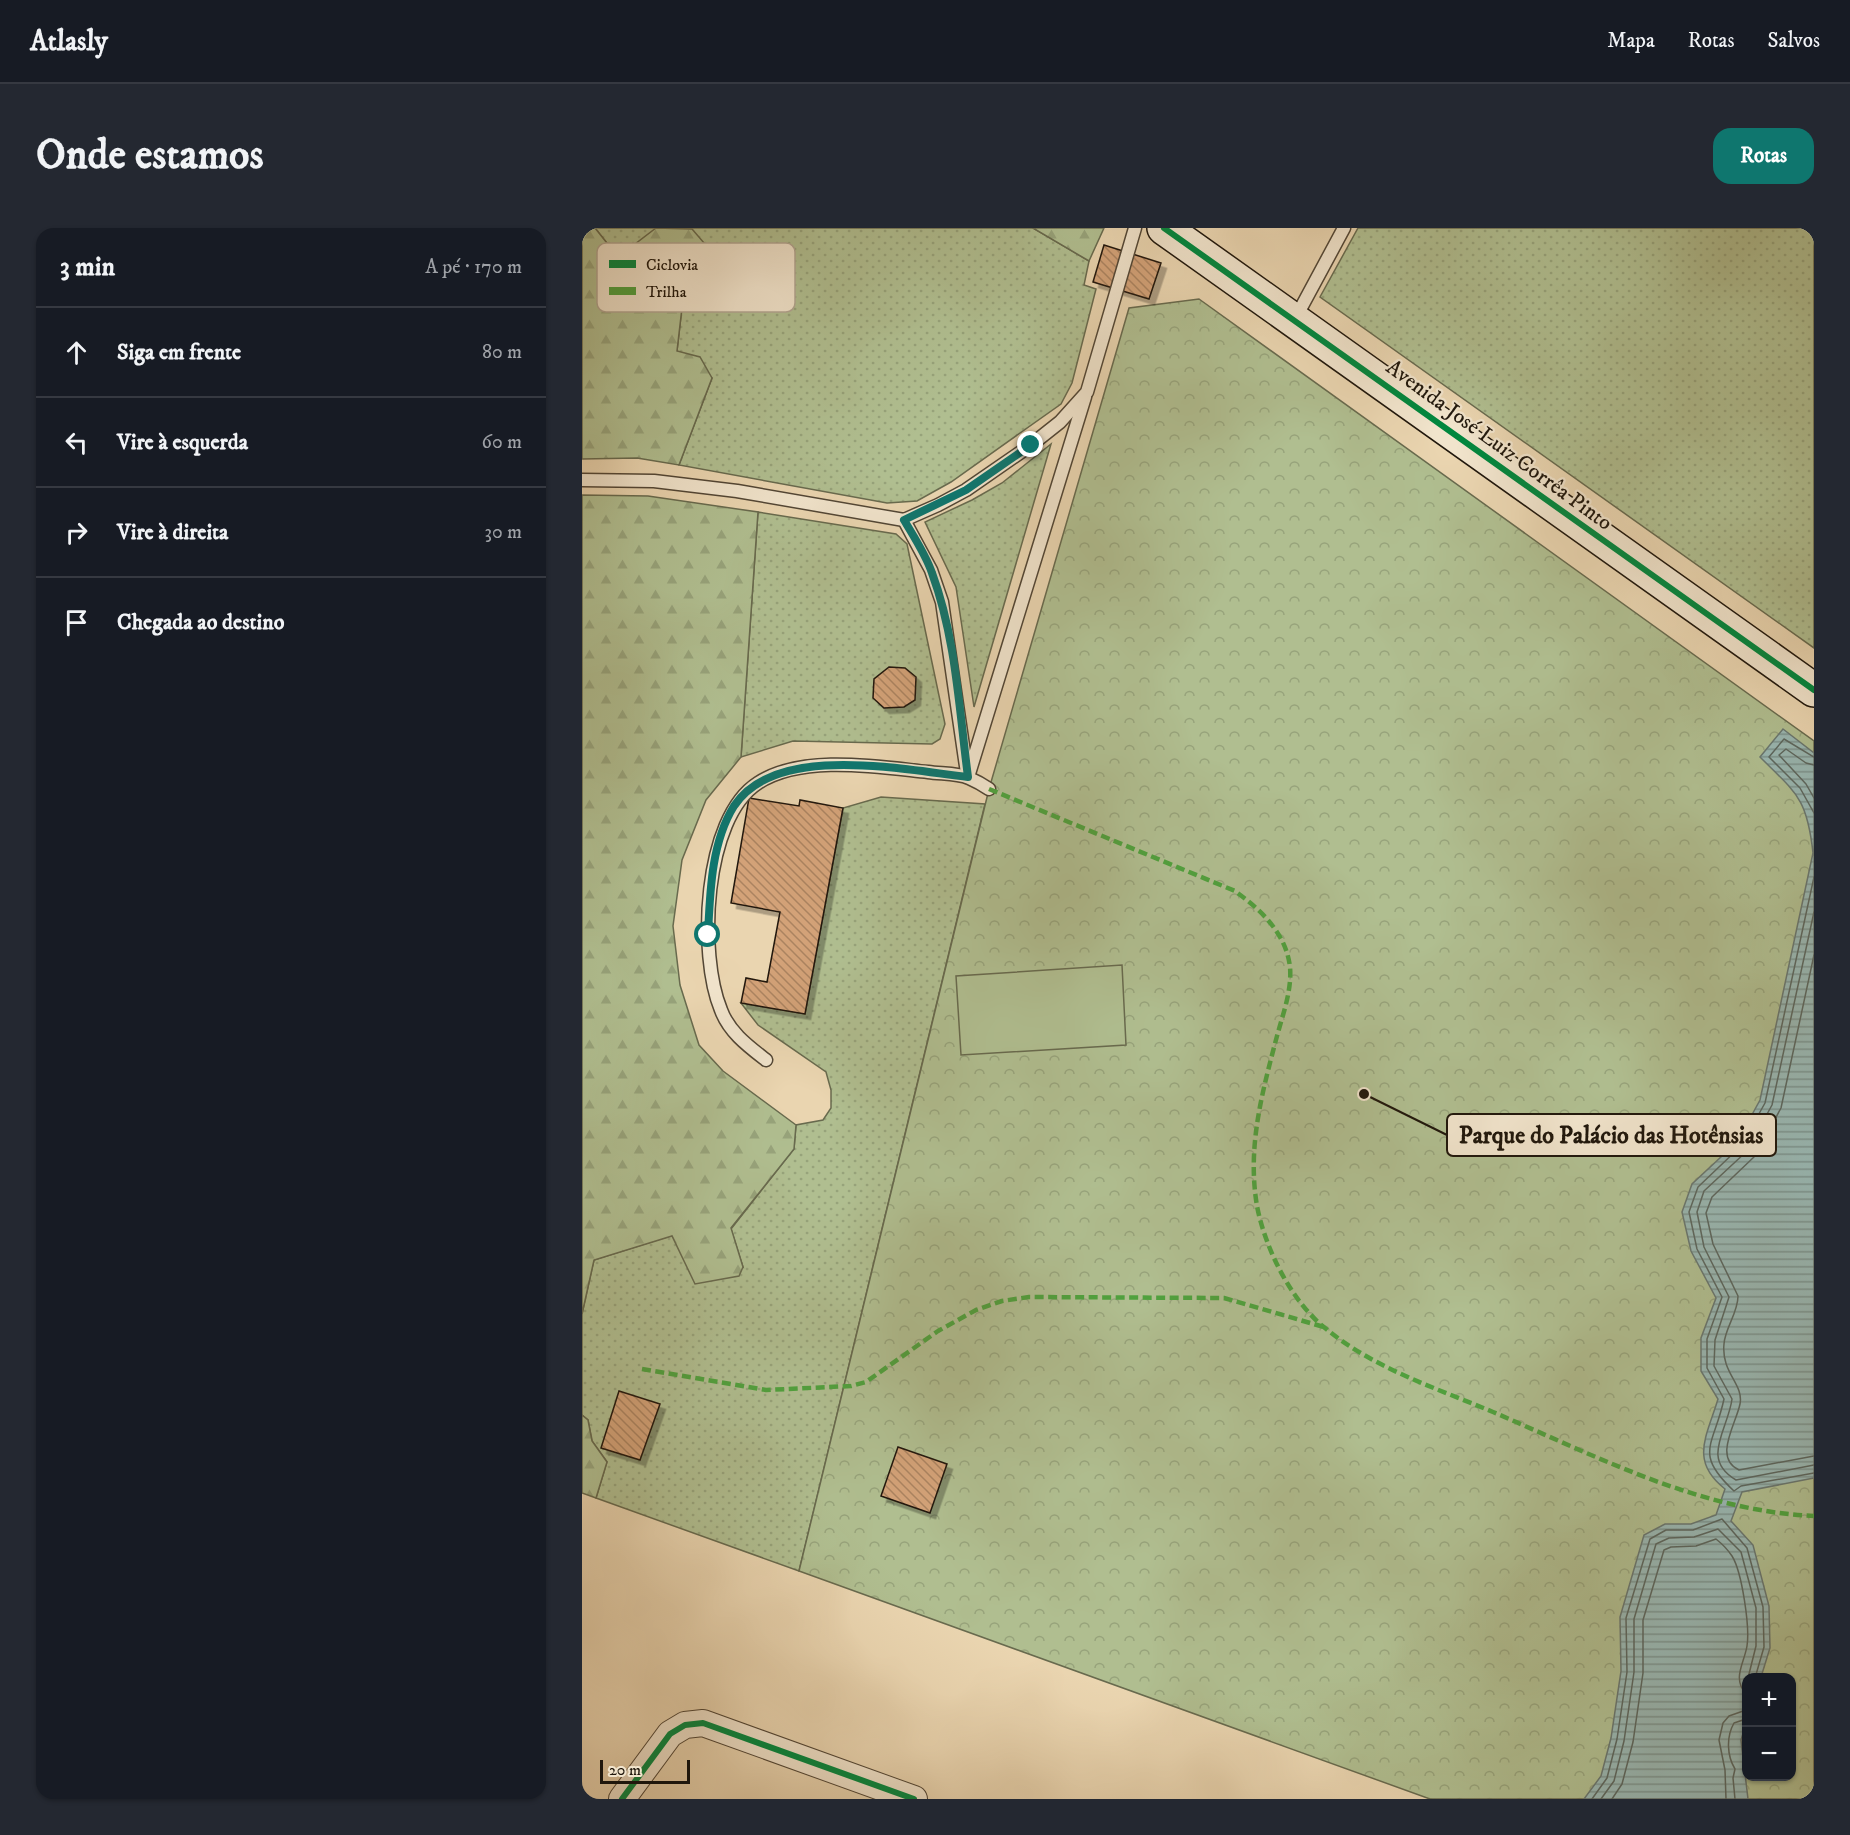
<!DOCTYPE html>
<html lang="pt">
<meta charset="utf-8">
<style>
body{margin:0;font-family:"IM FELL DW Pica",serif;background:#242831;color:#f1f3f6}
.controls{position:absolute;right:18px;bottom:18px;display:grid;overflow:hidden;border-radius:12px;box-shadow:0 2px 4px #0004}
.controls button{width:54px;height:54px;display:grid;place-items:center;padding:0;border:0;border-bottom:2px solid #363941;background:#171b24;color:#f1f3f6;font:30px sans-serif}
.scale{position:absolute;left:18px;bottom:15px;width:90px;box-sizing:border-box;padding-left:6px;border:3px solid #20170c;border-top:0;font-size:16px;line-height:21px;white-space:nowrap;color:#20170c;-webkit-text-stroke:4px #f1e4cc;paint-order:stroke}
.stop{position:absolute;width:18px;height:18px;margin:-14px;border:4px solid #0f766e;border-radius:50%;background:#fff}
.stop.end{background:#0f766e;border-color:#fff;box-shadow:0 2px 6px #0008}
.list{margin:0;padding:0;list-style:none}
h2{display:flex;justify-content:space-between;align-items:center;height:78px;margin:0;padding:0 24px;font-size:26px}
h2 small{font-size:20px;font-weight:400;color:#9ea1a6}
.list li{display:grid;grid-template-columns:39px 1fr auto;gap:18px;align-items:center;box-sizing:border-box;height:90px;padding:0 24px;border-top:2px solid #363941}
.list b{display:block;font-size:22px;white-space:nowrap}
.list em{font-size:20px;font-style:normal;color:#9ea1a6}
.icon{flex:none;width:33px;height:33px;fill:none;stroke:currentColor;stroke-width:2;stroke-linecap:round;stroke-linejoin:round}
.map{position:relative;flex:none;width:1232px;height:1571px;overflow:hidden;border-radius:18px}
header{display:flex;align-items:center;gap:36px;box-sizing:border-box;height:84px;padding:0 30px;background:#171b24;border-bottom:2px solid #363941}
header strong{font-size:28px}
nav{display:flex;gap:33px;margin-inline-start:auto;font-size:21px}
.intro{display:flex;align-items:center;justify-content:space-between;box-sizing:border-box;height:144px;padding:0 36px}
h1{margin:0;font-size:42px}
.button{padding:15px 27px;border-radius:18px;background:#0f766e;color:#fff;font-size:21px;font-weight:700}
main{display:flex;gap:36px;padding:0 36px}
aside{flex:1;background:#171b24;border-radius:18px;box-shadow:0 2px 4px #0004}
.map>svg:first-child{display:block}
.grass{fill:url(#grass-dots);stroke:#686a4e;stroke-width:1.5}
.forest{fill:url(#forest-firs);stroke:#686a4e;stroke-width:1.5}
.park{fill:url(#park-crowns);stroke:#686a4e;stroke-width:1.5;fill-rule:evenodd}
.pitch{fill:#b0be90;stroke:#686a4e;stroke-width:1.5}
.water{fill:url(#water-rules);stroke:#697770;stroke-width:1.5}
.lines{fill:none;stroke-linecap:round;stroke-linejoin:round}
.shore{stroke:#5c675f;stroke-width:1.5}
.building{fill:url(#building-back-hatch);stroke:#20170c;stroke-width:1.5;filter:url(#shadow)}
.lane-casing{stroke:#524635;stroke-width:15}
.street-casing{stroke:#524635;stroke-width:28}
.secondary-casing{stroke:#20170c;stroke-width:36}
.lane{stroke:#f1e4cc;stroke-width:12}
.street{stroke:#f1e4cc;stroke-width:26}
.secondary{stroke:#f1e4cc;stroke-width:33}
.quiet{stroke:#50a13e;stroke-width:4.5;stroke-dasharray:9 4.5;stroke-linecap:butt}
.cycleway-casing{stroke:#f1e4cc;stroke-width:10}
.cycleway{stroke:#00873e;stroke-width:6}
.route{stroke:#0f766e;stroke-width:8}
.labels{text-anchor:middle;stroke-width:4.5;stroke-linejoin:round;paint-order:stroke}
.street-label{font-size:22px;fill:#20170c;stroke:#f1e4cc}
.key{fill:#f1e4cc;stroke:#b2a692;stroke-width:1.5}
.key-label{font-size:16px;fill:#20170c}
.leader{fill:none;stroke:#20170c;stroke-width:2}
.callout-dot{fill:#20170c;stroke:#f1e4cc;stroke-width:2}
.callout{fill:#f1e4cc;stroke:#20170c;stroke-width:2}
.callout-label{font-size:24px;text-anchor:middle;font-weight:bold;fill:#20170c}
</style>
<header>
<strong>Atlasly</strong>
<nav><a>Mapa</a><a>Rotas</a><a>Salvos</a></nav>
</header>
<div class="intro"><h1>Onde estamos</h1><a class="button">Rotas</a></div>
<main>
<aside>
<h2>3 min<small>A pé · 170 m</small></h2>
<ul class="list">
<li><svg class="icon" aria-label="ahead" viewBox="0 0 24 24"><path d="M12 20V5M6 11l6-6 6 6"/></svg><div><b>Siga em frente</b></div><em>80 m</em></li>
<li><svg class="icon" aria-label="left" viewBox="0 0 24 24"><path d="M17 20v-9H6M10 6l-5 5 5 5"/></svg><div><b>Vire à esquerda</b></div><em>60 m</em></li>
<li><svg class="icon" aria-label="right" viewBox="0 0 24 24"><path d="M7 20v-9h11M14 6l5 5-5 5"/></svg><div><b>Vire à direita</b></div><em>30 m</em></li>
<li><svg class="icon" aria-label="arrive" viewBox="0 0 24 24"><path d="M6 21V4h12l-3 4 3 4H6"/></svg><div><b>Chegada ao destino</b></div></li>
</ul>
</aside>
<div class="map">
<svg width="1232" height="1571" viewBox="0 0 1232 1571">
<defs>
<pattern id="grass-dots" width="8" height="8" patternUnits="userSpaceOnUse" patternTransform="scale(1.5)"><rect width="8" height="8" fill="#b0be90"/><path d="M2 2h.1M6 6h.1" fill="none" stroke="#97a37b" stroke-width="1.8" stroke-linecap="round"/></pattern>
<pattern id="forest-firs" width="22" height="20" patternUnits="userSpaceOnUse" patternTransform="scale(1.5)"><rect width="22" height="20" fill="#b0be90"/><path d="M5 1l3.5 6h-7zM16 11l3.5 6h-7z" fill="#97a37b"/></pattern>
<pattern id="park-crowns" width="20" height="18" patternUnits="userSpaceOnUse" patternTransform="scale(1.5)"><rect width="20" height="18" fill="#b0be90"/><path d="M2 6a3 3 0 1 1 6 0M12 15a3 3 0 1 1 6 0" fill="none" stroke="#97a37b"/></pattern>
<pattern id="water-rules" width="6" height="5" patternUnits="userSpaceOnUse" patternTransform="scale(1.5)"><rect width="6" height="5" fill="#99b7b2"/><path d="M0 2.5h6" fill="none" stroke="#7c948f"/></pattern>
<pattern id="building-back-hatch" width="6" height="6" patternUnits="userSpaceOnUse" patternTransform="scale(1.5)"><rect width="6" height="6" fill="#d3a278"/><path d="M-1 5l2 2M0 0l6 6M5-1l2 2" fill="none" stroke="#ab8361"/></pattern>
<filter id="shadow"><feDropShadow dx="5.5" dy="5.5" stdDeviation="0" flood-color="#0004"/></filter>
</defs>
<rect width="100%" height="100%" fill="#ead5b0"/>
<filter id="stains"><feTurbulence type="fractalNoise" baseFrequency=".00333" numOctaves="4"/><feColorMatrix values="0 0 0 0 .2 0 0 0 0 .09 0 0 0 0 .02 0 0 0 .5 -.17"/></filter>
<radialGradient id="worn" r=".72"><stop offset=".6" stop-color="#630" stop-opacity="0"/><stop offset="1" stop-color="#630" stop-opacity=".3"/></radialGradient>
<g class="grass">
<path d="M13 0H451L507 33 502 57 514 61 490 155 479 176 369 254 335 273 305 275 97 237 130 150 95 123 101 71 129 23 36 29Z"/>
<path d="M776 0H1232V420L738 69Z"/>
<path d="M469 216 392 479 374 359 343 294 390 272 420 255Z"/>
<path d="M176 284 314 306 325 316 363 496 358 511 350 516 211 513 159 529Z"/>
<path d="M299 569 403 576 217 1343 14 1270 25 1234 10 1213 6 1192 0 1187V1086L12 1032 91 1007 161 1039 149 1001 212 921 214 897 241 892 249 880V862L244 844 176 797 159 775 223 786 261 580Z"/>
</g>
<g class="forest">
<path d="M0 0H13L36 29 74 0 110 1 129 23 101 71 95 123 118 129 130 150 97 237 55 230 0 231Z"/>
<path d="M451 0H522L507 33Z"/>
<path d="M0 267 66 268 176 284 159 529 124 572 100 632 91 698 98 757 117 817 141 843 214 897 212 921 149 1000 161 1039 157 1048 113 1056 90 1008 12 1032 0 1086Z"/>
<path d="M0 1187 6 1192 10 1213 25 1234 14 1270 0 1265Z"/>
</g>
<path class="park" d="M617 71 1232 513V1571H848L217 1343 407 561 547 80ZM1164 1450H1210V1548H1164Z"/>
<path class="pitch" d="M540 737 544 817 379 827 374 748Z"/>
<path class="water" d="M1201 501 1232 525V1250L1160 1264 1149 1293 1171 1317 1187 1378 1188 1420 1179 1449 1164 1450V1496L1159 1512 1166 1571H1002L1019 1548 1029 1510 1039 1443 1038 1389 1062 1307 1083 1296H1109L1134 1287 1143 1261C1107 1233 1125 1208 1136 1171L1119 1143V1110L1134 1070 1109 1023 1100 984 1110 956 1155 914 1178 872 1231 625C1225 570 1215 566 1178 529Z"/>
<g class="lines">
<g class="shore">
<path d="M1232 529 1202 511 1187 529 1218 560 1232 585"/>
<path d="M1232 537 1224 535 1204 521 1197 527 1224 556 1232 570"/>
<path d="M1232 649 1183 875 1159 918 1116 959 1107 984 1115 1021 1140 1069 1125 1111V1140L1142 1171C1132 1218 1111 1225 1152 1263L1159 1258 1232 1245"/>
<path d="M1232 684 1190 877 1165 923 1122 963 1115 984 1122 1019 1147 1069 1133 1112 1132 1138 1150 1171C1146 1202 1118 1231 1154 1252L1232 1237"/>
<path d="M1232 727 1199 880 1173 928 1130 969 1124 985 1131 1016 1156 1068C1156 1085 1143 1100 1142 1116 1139 1145 1162 1156 1158 1176 1154 1196 1131 1230 1157 1242L1232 1228"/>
<path d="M1010 1571 1025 1550 1035 1511 1045 1444 1044 1390 1068 1311 1084 1302H1111L1140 1291 1165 1320 1181 1379 1182 1419 1173 1450"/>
<path d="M1019 1571 1032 1553 1042 1513 1052 1444V1391L1074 1316 1087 1310 1112 1309 1136 1301 1159 1324 1174 1380V1418L1166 1450"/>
<path d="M1030 1571 1040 1556 1051 1514 1061 1445V1392L1082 1322 1089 1319 1114 1318 1134 1311C1139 1315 1146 1322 1150 1328 1160 1344 1168 1399 1165 1418 1162 1436 1150 1450 1164 1466"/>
<path d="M1144 1571 1143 1542 1137 1512 1141 1495 1147 1488 1164 1482"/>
<path d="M1153 1571 1151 1550 1153 1541C1145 1528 1144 1509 1152 1495L1164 1491"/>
</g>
</g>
<g class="building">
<path d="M522 17 579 35 567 71 511 54Z"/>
<path d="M307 439 323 440 334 449 333 472 322 479 302 480 291 470 292 451Z"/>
<path d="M167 570 217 578 218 572 261 580 223 786 159 775 164 750 185 754 198 684 149 675Z"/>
<path d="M37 1163 78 1176 58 1232 19 1220Z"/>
<path d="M316 1219 365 1236 348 1285 299 1268Z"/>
</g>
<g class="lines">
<g class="lane-casing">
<g id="lane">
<path d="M713 91 762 0"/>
<path d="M0 252 72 253 155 263 322 292 356 277 384 262 449 217 478 194 505 164 553 0"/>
<path d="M322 292 349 342 360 374 385 545"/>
<path d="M386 549 503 169"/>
<path d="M184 832C166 818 147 804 139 782 116 727 121 590 176 555 220 526 297 539 346 544 359 546 375 545 387 550 394 553 401 557 407 561"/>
</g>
</g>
<g class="street-casing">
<path id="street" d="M40 1571 88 1506 103 1497 121 1495 332 1571"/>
</g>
<g class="secondary-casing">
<path id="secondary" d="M582 0 1232 462"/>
</g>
<use href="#lane" class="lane"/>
<use href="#street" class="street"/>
<use href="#secondary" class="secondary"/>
<g class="quiet">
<path d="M407 561 653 663C679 682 704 705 708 739 710 762 701 786 695 808 680 865 665 919 675 978 683 1020 709 1073 743 1100 791 1140 854 1160 911 1184 1014 1228 1118 1283 1232 1288"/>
<path d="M60 1141 184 1162 269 1158 284 1154 356 1103 394 1082 420 1073 447 1069 642 1070 742 1099"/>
</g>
<g class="cycleway-casing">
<g id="cycleway">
<path d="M582 0 1232 462"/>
<path d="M40 1571 88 1506 103 1497 121 1495 332 1571"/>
</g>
</g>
<use href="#cycleway" class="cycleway"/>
</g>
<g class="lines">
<path class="route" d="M126 707C128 665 129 615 152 578 194 514 322 542 386 549 377 481 374 410 350 345 344 327 332 309 322 292L384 262 449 217"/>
</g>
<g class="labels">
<g class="street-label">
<text transform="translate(918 216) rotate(36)" y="8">Avenida José Luiz Corrêa Pinto</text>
</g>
</g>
<rect x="15" y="15" width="198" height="69" rx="9" class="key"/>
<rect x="27" y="32" width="27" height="8" fill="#00873e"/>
<rect x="27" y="59" width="27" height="8" fill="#50a13e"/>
<g class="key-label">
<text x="64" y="42">Ciclovia</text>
<text x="64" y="69">Trilha</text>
</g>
<path class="leader" d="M782 866L865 907"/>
<circle class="callout-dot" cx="782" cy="866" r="6"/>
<rect class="callout" x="865" y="886" width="329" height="42" rx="6"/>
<g class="callout-label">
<text x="1029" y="915">Parque do Palácio das Hotênsias</text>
</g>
<rect width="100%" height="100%" filter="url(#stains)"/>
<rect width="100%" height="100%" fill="url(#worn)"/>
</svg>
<div class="controls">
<button>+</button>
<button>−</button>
</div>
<div class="scale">20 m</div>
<div class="stop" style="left:126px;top:707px"></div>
<div class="stop end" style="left:449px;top:217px"></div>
</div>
</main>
